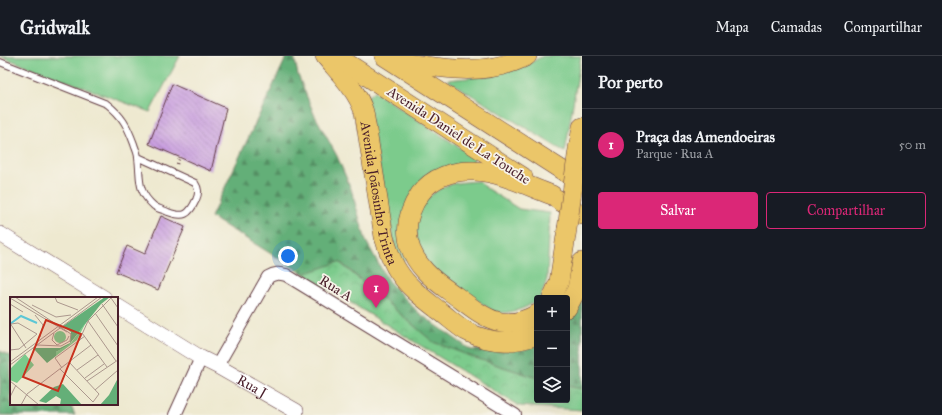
<!DOCTYPE html>
<html lang="pt">
<meta charset="utf-8">
<style>
body{margin:0;font-family:"IM FELL Great Primer",serif;background:#20242c;color:#f1f3f6}
.controls{position:absolute;right:12px;bottom:12px;display:grid;overflow:hidden;border-radius:4px;box-shadow:0 4px 16px #0002}
.controls button{width:36px;height:36px;display:grid;place-items:center;padding:0;border:0;border-bottom:1px solid #363941;background:#171b24;color:#f1f3f6;font:20px sans-serif}
.you{position:absolute;left:288px;top:200px;width:14px;height:14px;margin:-10px;border:3px solid #fff;border-radius:50%;background:#1a73e8;box-shadow:0 0 0 6px #1a73e833}
.badge{display:grid;place-items:center;width:26px;height:26px;border-radius:50%;background:#db2777;color:#fff;font-size:13px;font-weight:700}
.pin{position:absolute;translate:-50% -33px;filter:drop-shadow(0 1px 2px #0008)}
.pin::after{content:'';position:absolute;top:21px;width:14px;height:12px;background:inherit;clip-path:polygon(0 0,100% 0,50% 100%)}
.list{margin:0;padding:0;list-style:none}
h2{display:flex;justify-content:space-between;align-items:center;height:52px;margin:0;padding:0 16px;font-size:17px}
h2 small{font-size:13px;font-weight:400;color:#9ea1a6}
.list li{display:grid;grid-template-columns:26px 1fr auto;gap:12px;align-items:center;box-sizing:border-box;height:72px;padding:0 16px;border-top:1px solid #363941}
.list b{display:block;font-size:15px;white-space:nowrap}
.list p{margin:0;font-size:13px;white-space:nowrap;color:#9ea1a6}
.list em{font-size:13px;font-style:normal;color:#9ea1a6}
.actions{display:flex;gap:8px;padding:12px 16px}
.actions a{flex:1;padding:9px 0;border:1px solid #db2777;border-radius:4px;text-align:center;font-size:14px;color:#db2777}
.actions .main{background:#db2777;color:#fff}
.icon{flex:none;width:22px;height:22px;fill:none;stroke:currentColor;stroke-width:2;stroke-linecap:round;stroke-linejoin:round}
.map{position:relative;flex:none;width:582px;height:359px;overflow:hidden}
header{display:flex;align-items:center;gap:24px;box-sizing:border-box;height:56px;padding:0 20px;background:#171b24;border-bottom:1px solid #363941}
header strong{font-size:19px}
nav{display:flex;gap:22px;margin-inline-start:auto;font-size:14px}
main{display:flex}
aside{flex:1;background:#171b24}
.map>svg:first-child{display:block}
.grass{fill:#7bcb8c;stroke:#62755c}
.forest{fill:url(#forest-firs);stroke:#576752}
.park{fill:url(#park-crowns);stroke:#62755c}
.building{fill:url(#building-back-hatch)}
.lines{fill:none;stroke-linecap:round;stroke-linejoin:round}
.service-casing{stroke:#633d44;stroke-width:8}
.minor-casing{stroke:#633d44;stroke-width:14}
.tertiary-casing{stroke:#633d44;stroke-width:16}
.primary-casing{stroke:#633d44;stroke-width:20}
.path{stroke:#633d44;stroke-width:2.5;stroke-dasharray:1 3;stroke-linecap:butt}
.service{stroke:#fff;stroke-width:6}
.minor{stroke:#fff;stroke-width:12}
.tertiary{stroke:#fff;stroke-width:15}
.primary{stroke:#ebc669;stroke-width:19}
.primary-bridge-casing{stroke:#633d44;stroke-width:20;stroke-linecap:butt}
.primary-bridge{stroke:#ebc669;stroke-width:19}
.labels{text-anchor:middle;stroke-width:3.5;stroke-linejoin:round;paint-order:stroke}
.street-label{font-size:14px;fill:#4a1f2b;stroke:#f7f3e8}
.inset-river{fill:none;stroke:#5cc7d6;stroke-width:2}
.inset-road{fill:none;stroke:#ac988e;stroke-width:1}
.view{fill:#c8321e;fill-opacity:0.15;stroke:#c8321e;stroke-width:2}
.inset-edge{fill:none;stroke:#4a1f2b;stroke-width:2}
</style>
<header>
<strong>Gridwalk</strong>
<nav><a>Mapa</a><a>Camadas</a><a>Compartilhar</a></nav>
</header>
<main>
<div class="map">
<svg width="582" height="359" viewBox="0 0 582 359">
<defs>
<pattern id="forest-firs" width="22" height="20" patternUnits="userSpaceOnUse"><rect width="22" height="20" fill="#64af78"/><path d="M5 1l3.5 6h-7zM16 11l3.5 6h-7z" fill="#548e63"/></pattern>
<pattern id="park-crowns" width="20" height="18" patternUnits="userSpaceOnUse"><rect width="20" height="18" fill="#7bcb8c"/><path d="M2 6a3 3 0 1 1 6 0M12 15a3 3 0 1 1 6 0" fill="none" stroke="#6cae79"/></pattern>
<pattern id="building-back-hatch" width="6" height="6" patternUnits="userSpaceOnUse"><rect width="6" height="6" fill="#c79cdf"/><path d="M-1 5l2 2M0 0l6 6M5-1l2 2" fill="none" stroke="#a47fb5"/></pattern>
</defs>
<rect width="100%" height="100%" fill="#f7f3e8"/>
<filter id="ink" filterUnits="userSpaceOnUse"><feTurbulence type="fractalNoise" baseFrequency=".025" numOctaves="2"/><feDisplacementMap in="SourceGraphic" scale="8" xChannelSelector="R" yChannelSelector="G"/><feConvolveMatrix kernelMatrix="1 2 1 2 8 2 1 2 1" color-interpolation-filters="sRGB"/></filter>
<filter id="wash" filterUnits="userSpaceOnUse"><feTurbulence type="fractalNoise" baseFrequency=".012" numOctaves="4" result="noise"/><feDisplacementMap in="SourceGraphic" scale="16" xChannelSelector="R" yChannelSelector="G"/><feGaussianBlur stdDeviation="0.9" result="paint"/><feColorMatrix in="noise" values="0 0 0 0 0 0 0 0 0 0 0 0 0 0 0 0 0 1.4 0 .05"/><feComposite in="paint" operator="in"/></filter>
<g filter="url(#wash)">
<rect width="100%" height="100%" fill="#eee9d0"/>
<g class="grass">
<path d="M0 0H180L150 56Z"/>
<path d="M543 0H581L565 96 447 24 487 20 526 9Z"/>
<path d="M374 35 474 101 473 107 419 128 408 202 401 207 395 193 366 42Z"/>
<path d="M479 125 486 132 519 153 550 157 547 223 541 241 537 242V244C525 254 510 257 495 257 482 247 468 238 455 229 448 224 441 220 435 215 407 190 409 145 446 130 456 126 468 126 479 125Z"/>
</g>
<g class="forest">
<path d="M287 0H294L298 19 314 58 337 100 351 133 366 185 388 225 419 257 471 294 527 293 537 286V322L475 302 433 286 340 206 304 218 211 161Z"/>
<path d="M582 231V333L567 330V262Z"/>
<path d="M0 295 11 300V348H70L75 359H0Z"/>
</g>
<path class="park" d="M339 206 433 286 475 302 537 322V344H567V330L582 333V354L519 350 304 218Z"/>
<g id="blocks">
<g class="building">
<path d="M172 28 226 52 211 115 149 88Z"/>
<path d="M161 160 185 171 158 234 116 216 127 190 145 198Z"/>
</g>
</g>
</g>
<g filter="url(#ink)">
<use href="#blocks" fill-opacity="0" stroke="#633d44" stroke-width="1"/>
<g class="lines">
<g class="service-casing">
<path id="service" d="M0 6 107 48C122 60 127 69 134 88 135 92 138 97 138 102 141 123 136 134 154 150 158 153 164 154 168 156 184 162 189 159 196 144 199 137 199 133 195 127L138 101"/>
</g>
<g class="minor-casing">
<g id="minor">
<path d="M217 310 268 221C275 217 279 217 286 219L515 359"/>
<path d="M175 359 201 302"/>
</g>
</g>
<g class="tertiary-casing">
<g id="tertiary">
<path d="M0 178 104 242"/>
<path id="s1" d="M117 250 201 302 217 310 296 355 295 359"/>
</g>
</g>
<g class="primary-casing">
<g id="primary">
<path id="s2" d="M325 0C340 18 357 34 364 56L384 181C388 193 391 205 398 215 408 231 423 242 437 253 447 260 456 269 466 275 490 288 513 288 537 279"/>
<path d="M336 0 523 121"/>
<path d="M384 0 582 127"/>
<path d="M400 6C444 13 486 21 527 0"/>
<path d="M578 93 582 71"/>
<path d="M557 143 582 159"/>
<path d="M552 242 559 226 567 173"/>
<path d="M567 252 577 233 582 206"/>
<path d="M537 258C502 278 483 260 456 240 445 232 434 225 425 215 403 191 402 164 420 138 432 121 454 114 474 115 500 116 527 130 552 139"/>
</g>
</g>
<path class="path" d="M177 108 180 101"/>
<use href="#service" class="service"/>
<use href="#minor" class="minor"/>
<use href="#tertiary" class="tertiary"/>
<use href="#primary" class="primary"/>
<g class="primary-bridge-casing">
<path id="primary-bridge" d="M567 173 578 93"/>
</g>
<use href="#primary-bridge" class="primary-bridge"/>
</g>
</g>
<g class="labels">
<g class="street-label">
<text transform="translate(459 79) rotate(33)" y="5">Avenida Daniel de La Touche</text>
<text dy="5" stroke="none"><textPath href="#s2" startOffset="151">Avenida Joãosinho Trinta</textPath></text>
<text transform="translate(336 232) rotate(32)" y="5">Rua A</text>
<text dy="5" stroke="none"><textPath href="#s1" startOffset="157">Rua J</textPath></text>
</g>
</g>
<g transform="translate(10 241)">
<rect width="108" height="108" fill="#eee9d0"/>
<path d="M44 40a6 6 0 1 1 12 0a6 6 0 1 1-12 0ZM15 57 24 68 7 86 0 83V72Z" fill="#7bcb8c"/>
<path d="M95 0H100L91 7 58 49 46 55V59L37 66 23 51H50L60 46 61 35 53 29ZM108 81V108H90L99 98ZM53 87 72 108H50L51 102 46 99 36 106 29 104 44 90Z" fill="#64af78"/>
<path d="M76 25 67 43 46 59V55L61 46Z" fill="#7bcb8c"/>
<path class="inset-river" d="M0 27 11 19 27 26"/>
<path class="inset-road" d="M5 0 61 37 60 44 51 49 27 48M45 0 47 5 68 13M0 1 57 35M101 1 108 11M0 7 13 15M92 7 108 30M22 8 46 20 61 18M85 16 108 49M25 18 33 28 30 40M78 24 106 64M0 26 16 51M44 36 42 43 47 48 57 43 59 39M72 36 97 70M69 44 78 24 102 0M0 53 9 52 27 37 8 26 1 27M0 65 88 0M0 68 92 0M52 71 45 61 75 39M50 72 83 105 89 97 59 65M67 73 88 58M75 81 94 67M0 84 29 108M77 84 108 63M85 93 108 73M0 100 6 88M11 108 17 97 81 48"/>
<path class="view" d="M36 23 71 37 48 94 13 80Z"/>
<rect width="108" height="108" class="inset-edge"/>
</g>
</svg>
<div class="controls">
<button>+</button>
<button>−</button>
<button><svg class="icon" aria-label="layers" viewBox="0 0 24 24"><path d="M12 4l9 5-9 5-9-5zM3 14l9 5 9-5"/></svg></button>
</div>
<div class="you"></div>
<div class="pin badge" style="left:376px;top:252px">1</div>
</div>
<aside>
<h2>Por perto<small></small></h2>
<ul class="list">
<li><span class="badge">1</span><div><b>Praça das Amendoeiras</b><p>Parque · Rua A</p></div><em>50 m</em></li>
</ul>
<div class="actions"><a class="main">Salvar</a><a>Compartilhar</a></div>
</aside>
</main>
